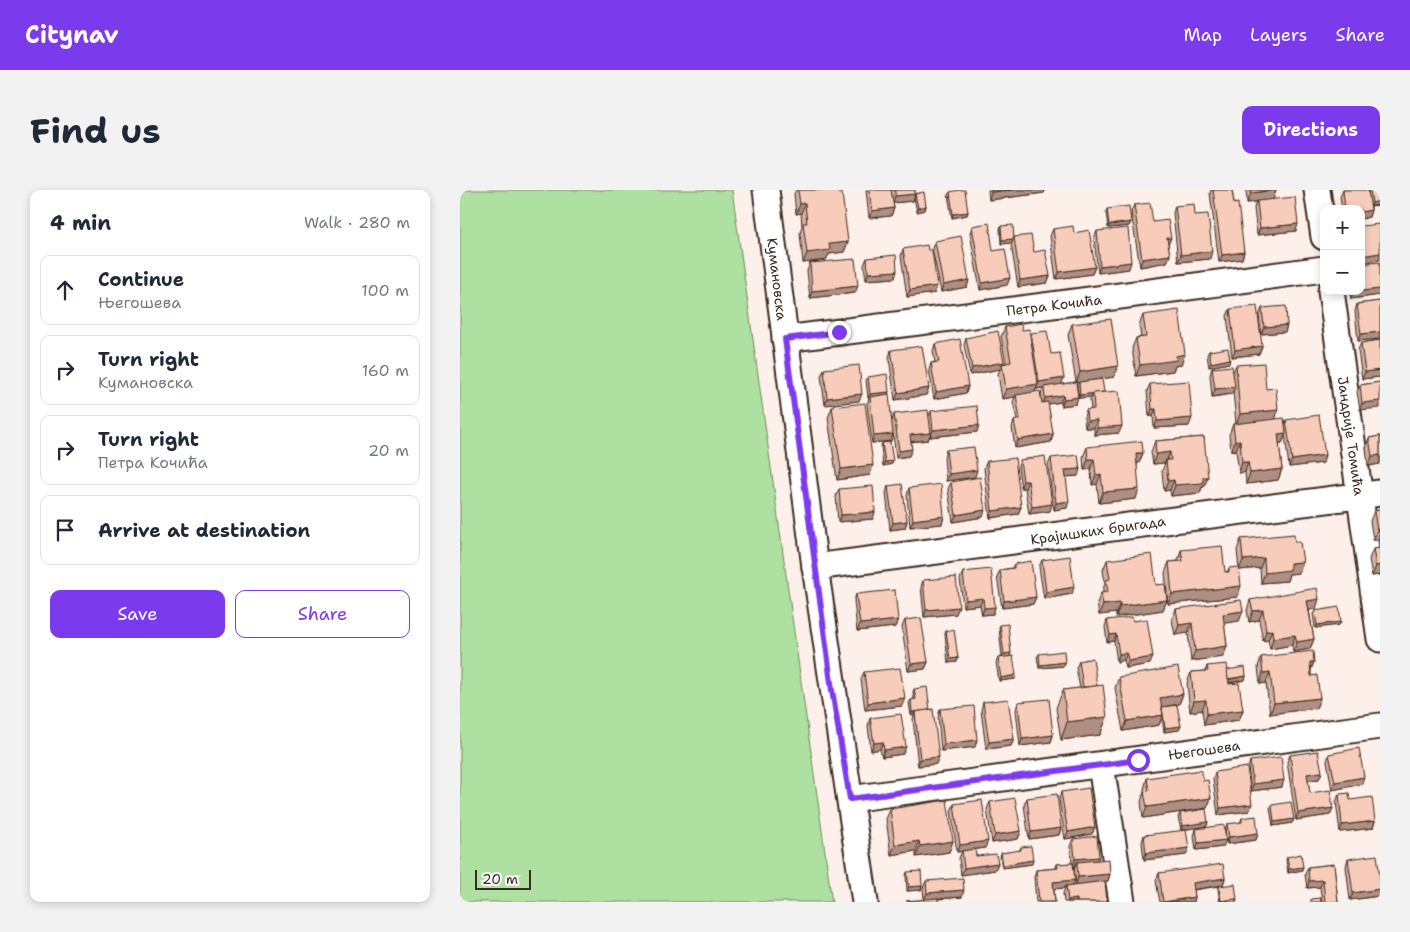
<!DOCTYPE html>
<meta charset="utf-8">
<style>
body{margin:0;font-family:"Shantell Sans",sans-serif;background:#f2f2f3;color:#1f2937}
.controls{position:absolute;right:15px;top:15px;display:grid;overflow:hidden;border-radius:10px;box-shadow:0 2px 8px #0003}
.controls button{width:45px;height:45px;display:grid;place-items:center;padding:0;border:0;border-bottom:1px solid #e0e1e3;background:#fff;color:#1f2937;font:25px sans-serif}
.scale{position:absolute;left:15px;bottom:12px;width:56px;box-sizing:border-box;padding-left:5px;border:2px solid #3b2a1e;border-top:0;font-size:14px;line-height:18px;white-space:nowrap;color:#3b2a1e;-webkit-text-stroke:4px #fff;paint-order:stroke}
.stop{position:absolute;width:15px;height:15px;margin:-11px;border:4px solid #7c3aed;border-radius:50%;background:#fff}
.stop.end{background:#7c3aed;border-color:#fff;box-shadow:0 1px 5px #0008}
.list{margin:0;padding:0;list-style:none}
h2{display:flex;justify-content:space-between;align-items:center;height:65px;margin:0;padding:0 20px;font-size:21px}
h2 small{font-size:16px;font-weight:400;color:#747a83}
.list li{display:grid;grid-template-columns:32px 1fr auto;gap:15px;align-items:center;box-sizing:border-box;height:70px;margin:0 10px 10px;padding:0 10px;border:1px solid #e0e1e3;border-radius:10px}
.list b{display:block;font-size:19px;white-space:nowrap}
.list p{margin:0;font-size:16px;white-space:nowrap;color:#747a83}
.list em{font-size:16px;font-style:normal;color:#747a83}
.actions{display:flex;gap:10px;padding:15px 20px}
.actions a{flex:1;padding:11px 0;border:1px solid #7c3aed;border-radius:10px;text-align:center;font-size:18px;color:#7c3aed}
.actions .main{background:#7c3aed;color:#fff}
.icon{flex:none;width:28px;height:28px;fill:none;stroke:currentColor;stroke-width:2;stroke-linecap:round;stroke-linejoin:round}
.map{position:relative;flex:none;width:920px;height:712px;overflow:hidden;border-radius:10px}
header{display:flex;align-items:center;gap:30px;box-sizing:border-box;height:70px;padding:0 25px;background:#7c3aed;color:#fff}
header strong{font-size:24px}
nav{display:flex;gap:28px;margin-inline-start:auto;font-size:18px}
.intro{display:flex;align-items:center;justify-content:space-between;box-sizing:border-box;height:120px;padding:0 30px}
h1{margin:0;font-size:35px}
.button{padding:12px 22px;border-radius:10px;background:#7c3aed;color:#fff;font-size:18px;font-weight:700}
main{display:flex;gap:30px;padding:0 30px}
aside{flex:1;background:#fff;border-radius:10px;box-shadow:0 2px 8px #0003}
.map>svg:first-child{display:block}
.green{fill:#ade0a1;stroke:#748560}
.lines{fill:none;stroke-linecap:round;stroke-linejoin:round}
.minor-casing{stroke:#3b2a1e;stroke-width:29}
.minor{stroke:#fff;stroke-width:25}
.wall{fill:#d5afa0;stroke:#3b2a1e;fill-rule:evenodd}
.shaded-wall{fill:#ae8f82;stroke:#3b2a1e}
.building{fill:#f8ccba;stroke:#3b2a1e}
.route{stroke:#7c3aed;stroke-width:6}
.labels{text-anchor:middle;stroke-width:4;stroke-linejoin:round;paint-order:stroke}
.street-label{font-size:14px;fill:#3b2a1e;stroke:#fff}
</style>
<header>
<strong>Citynav</strong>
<nav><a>Map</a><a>Layers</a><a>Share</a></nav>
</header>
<div class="intro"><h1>Find us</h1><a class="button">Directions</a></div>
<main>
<aside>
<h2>4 min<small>Walk · 280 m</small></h2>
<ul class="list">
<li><svg class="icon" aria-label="ahead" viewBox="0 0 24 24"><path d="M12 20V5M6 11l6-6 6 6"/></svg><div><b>Continue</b><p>Његошева</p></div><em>100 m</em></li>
<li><svg class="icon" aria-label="right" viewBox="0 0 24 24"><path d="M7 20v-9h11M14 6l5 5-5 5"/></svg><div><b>Turn right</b><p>Кумановска</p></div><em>160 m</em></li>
<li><svg class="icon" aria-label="right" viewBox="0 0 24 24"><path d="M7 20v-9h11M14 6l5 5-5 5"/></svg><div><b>Turn right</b><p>Петра Кочића</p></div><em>20 m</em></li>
<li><svg class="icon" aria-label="arrive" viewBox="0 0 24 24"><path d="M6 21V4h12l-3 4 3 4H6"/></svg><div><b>Arrive at destination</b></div></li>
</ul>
<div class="actions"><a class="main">Save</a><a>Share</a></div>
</aside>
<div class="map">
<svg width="920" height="712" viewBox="0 0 920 712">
<rect width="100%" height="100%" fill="#fdf0ea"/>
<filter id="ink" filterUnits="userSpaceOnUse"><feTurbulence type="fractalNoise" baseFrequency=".02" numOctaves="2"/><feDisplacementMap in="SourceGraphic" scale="10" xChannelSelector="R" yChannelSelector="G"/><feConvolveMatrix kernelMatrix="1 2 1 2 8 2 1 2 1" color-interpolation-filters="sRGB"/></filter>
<g filter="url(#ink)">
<path class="green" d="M0 0H272L372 712H0Z"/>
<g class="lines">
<g class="minor-casing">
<g id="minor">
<path d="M306 0 355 377 405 712"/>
<path d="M857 0 864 47"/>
<path d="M871 101 920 449"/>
<path d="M325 149 592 115 864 79"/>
<path d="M355 377 920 303"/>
<path d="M641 575 662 712"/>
<path d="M390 609 920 536"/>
</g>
</g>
<use href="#minor" class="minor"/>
</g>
<g class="wall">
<path d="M336 0H377L388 52 384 62 369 64 366 70 343 73 340 43 342 36 341 23 336 24 334 4Z"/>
<path d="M406 0H455L453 11 433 13 434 18 431 26 409 28Z"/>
<path d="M528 0H585L584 3 529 10Z"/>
<path d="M751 0H772L774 14 784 62 782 69 759 72 750 3Z"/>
<path d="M786 0H816L813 9 836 41 797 45 794 18 796 12 787 13Z"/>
<path d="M883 0 909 1V0H920L911 16V20L909 27 901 29V19H882L880 7Z"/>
<path d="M490 2 508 22 507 25 492 28 488 5Z"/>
<path d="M455 4 466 16 465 20 457 22 454 8Z"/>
<path d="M674 15 693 32 708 55 710 65 707 72 680 77 671 22Z"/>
<path d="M715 16 735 25 750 69 718 72 713 23Z"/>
<path d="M647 19 671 32 669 36 648 38 646 22Z"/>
<path d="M512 36 533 61 547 95 520 100 510 43Z"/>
<path d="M541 36 554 47 574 62 590 86 587 93 558 97 551 54 552 53 541 54 540 39Z"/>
<path d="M593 39 614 43 635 77 632 84 596 89 590 46Z"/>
<path d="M637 41 669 79 638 83 634 48Z"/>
<path d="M475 51 509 90 507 97 481 102 472 58Z"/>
<path d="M443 59 468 60 475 103 447 107 441 66Z"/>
<path d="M407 68 435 88 406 90 404 75Z"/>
<path d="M920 72V105L891 109 890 101H901Z"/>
<path d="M350 73 395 103 350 108 347 81Z"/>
<path d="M920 111V149L898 151 895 121 897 114Z"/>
<path d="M802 118 827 135 825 142 801 144 799 126Z"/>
<path d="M770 119 802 156 799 164 772 167 767 126Z"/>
<path d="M683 125 721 175 715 176 713 181 676 186 672 158 676 148 681 147 679 135Z"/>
<path d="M612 134 658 176 654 187 616 192V214L601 216V212L588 214 593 244 591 252 555 258 552 238 554 231 557 230 553 212 555 207 542 209 538 184 540 179 510 185 504 155 506 148 543 173H546L541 147 545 137 562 140 570 146 571 143 591 164 601 194 616 192 608 145ZM583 198 581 204 582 213 575 202 576 199Z"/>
<path d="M920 150V187L902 189 898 160 901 153Z"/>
<path d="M475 154 508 196 506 203 474 209 469 180 471 173 475 172 473 161Z"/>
<path d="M431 160 469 198 466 205 435 210 429 168Z"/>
<path d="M749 161 769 173 749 177 747 165Z"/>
<path d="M776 175 806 199 815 229 825 234 826 230 863 273 829 277 825 246 822 253 819 254 822 279 818 290 786 294 785 282 779 283 776 260 771 261 769 245 773 234H776L773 201 772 204 752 207 750 185 752 178 773 182Z"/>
<path d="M364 179 399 211 365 215 361 186Z"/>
<path d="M408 187 428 204 432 231 434 224 469 226 471 221 517 242 470 247V245L468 250 451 252 449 266 436 268 433 244 431 251 412 253 407 214 409 208H408L406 190Z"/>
<path d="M619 192 644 203 659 243 634 245V238H625L624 227 626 220H631L630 210 632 207 619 208 617 196Z"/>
<path d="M920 192 900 220 897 202 900 195Z"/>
<path d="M690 194 729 236 694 238 693 226H689L687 201Z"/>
<path d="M372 217 410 285 377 290 368 228Z"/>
<path d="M920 246V274L908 276 906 258 909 248Z"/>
<path d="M744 247V297H742L740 303 711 306 710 300 704 301 702 281 705 273 693 274 691 262 695 251Z"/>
<path d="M422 253 432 274 423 276 421 256Z"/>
<path d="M627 257 683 263 679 273H677L676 309 639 313 637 294 632 295 631 279 624 280 623 267Z"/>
<path d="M486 260 515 287 486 291 484 268Z"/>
<path d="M591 268 618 286 606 287 607 318 594 320 588 275Z"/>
<path d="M560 270 590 321 569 324 565 298H561L558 277Z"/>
<path d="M527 271 561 317 558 324 530 328 524 278Z"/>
<path d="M491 292 523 327 493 332 488 299Z"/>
<path d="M428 296 447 331 445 338 430 340 426 303Z"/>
<path d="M449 298 484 326 482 334 450 337 447 305Z"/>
<path d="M379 299 413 329 378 332 376 306Z"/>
<path d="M920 320V385L912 386 909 369 913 359 919 358 918 350H913L910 331 914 321Z"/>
<path d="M781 349 835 352 843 372 839 383 829 384 827 391 801 393 800 378 779 380 777 360Z"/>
<path d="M721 360 765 382H767L769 378 777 407 708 414 705 383 709 372 718 371Z"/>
<path d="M582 370 612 404 584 409 579 377Z"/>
<path d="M647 370 696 395 707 410 703 420 656 427V423L639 425 637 413 641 403H643V400L645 393 643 380Z"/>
<path d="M554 374 576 407 573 414 542 418 537 387 540 380 552 378Z"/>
<path d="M503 382 535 417 533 424 522 425 520 415 503 417 500 389Z"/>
<path d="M463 390 496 424 464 427 461 397Z"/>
<path d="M396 404 438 430 435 437 397 441 394 411Z"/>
<path d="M790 410 856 419 849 420 854 449 850 459 833 462 832 455 810 459 808 450 803 451 799 430 789 432 787 420Z"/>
<path d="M716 419 783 421 779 431 764 433 767 456 763 467 731 471 728 443 715 445 712 430Z"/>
<path d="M855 421 881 432 879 435 855 438 853 424Z"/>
<path d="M445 430 468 472 465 479 448 481 442 437Z"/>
<path d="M647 430 673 431 690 474 666 478 664 470 657 472 654 451 647 452 645 437Z"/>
<path d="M540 435 550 466 555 489 539 491 536 472 538 468 542 467 539 438Z"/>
<path d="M486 441 498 468 497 472 488 473 485 444Z"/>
<path d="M579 464 605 472 604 476 579 478 577 467Z"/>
<path d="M801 467 854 472 851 480V486L860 508 856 518 810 524 806 493 800 494 798 477Z"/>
<path d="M619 471 637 496 647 527 640 545 601 550 596 518 603 500 620 498 616 478Z"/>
<path d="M747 476 767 480 786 486 785 490 769 493 783 520 779 530 744 535 742 520 730 522 727 493 731 482 745 481Z"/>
<path d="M404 482 442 516 405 520 401 489Z"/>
<path d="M659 487 723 504 719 514 702 517 721 536 719 540 704 542 702 528 699 535 663 541 655 498Z"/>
<path d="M454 499 476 574 458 576 453 529 454 525H451L449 513 451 510 454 509 453 502Z"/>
<path d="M523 512 554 549 551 556 526 559 521 520Z"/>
<path d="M558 512 593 545 591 552 560 556 556 520Z"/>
<path d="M480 519 515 557 481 561 478 527Z"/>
<path d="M410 528 443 564 422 567 420 559 411 561 408 536Z"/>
<path d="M869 564 902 594 872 600 867 571Z"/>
<path d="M830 565 862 582 859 589 848 591 850 603 873 618 870 625 836 630 827 572Z"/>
<path d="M790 571 822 597 791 601 788 578Z"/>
<path d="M755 582 789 621 758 625 753 589Z"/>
<path d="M687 588 743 591 751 608 747 618 683 628 681 612 684 602V599Z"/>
<path d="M601 602 635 637 632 644 605 649 599 609Z"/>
<path d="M879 604 890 610 915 631 913 638 880 642 876 612Z"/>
<path d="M567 608 601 638 599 645 569 649 564 615Z"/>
<path d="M530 612 561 641 558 649 532 653 527 619Z"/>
<path d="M494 614 525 658 497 662 491 621Z"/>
<path d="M812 615 834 629 832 633 813 636 810 618Z"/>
<path d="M430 619 493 651 489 662 456 667V661L431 665 426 629Z"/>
<path d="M720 623 747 636 721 640 718 627Z"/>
<path d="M782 628 798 643 796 650 767 654 765 641 767 634 780 633Z"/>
<path d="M736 639 763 657 736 660 734 646Z"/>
<path d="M684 645 726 665 684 670 682 652Z"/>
<path d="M613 649 638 670 650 684 648 691H645L647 712H604L603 703 605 698 594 699 595 712H576L574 687 576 680 596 678 597 674 612 673 610 656ZM613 676H615L614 679 616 694 613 695 615 690Z"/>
<path d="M561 657 572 674 542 678 540 667 541 663 559 661Z"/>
<path d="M502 661 538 673 535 680 501 685 499 668Z"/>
<path d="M827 667 842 680 828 683 826 670Z"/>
<path d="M888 669 919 706 890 710 886 676Z"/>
<path d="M874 674 878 712H862L860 697 847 698 845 684 848 677Z"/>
<path d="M447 682 462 696 461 700 447 701 446 686Z"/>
<path d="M699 683 765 688 763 695 777 710 760 712 758 699 759 696 734 700 735 707 734 712H700L696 691Z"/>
<path d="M466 691 502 707 464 710 463 698Z"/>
</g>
<g class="shaded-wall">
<path d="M551 0H585L584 3 529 10 531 2Z"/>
<path d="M816 0 813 10 787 13 791 3Z"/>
<path d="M455 4 453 11 433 13 435 6Z"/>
<path d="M920 11V15L911 16 912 13Z"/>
<path d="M345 13 341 23 336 24 340 14Z"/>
<path d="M466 16 465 20 457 22 458 18Z"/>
<path d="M434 18 431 26 409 28 412 21Z"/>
<path d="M911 20 909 27 901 29V22Z"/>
<path d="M508 22 507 25 492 28 493 24Z"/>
<path d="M671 32 669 36 648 38 649 35Z"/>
<path d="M838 34 836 41 797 45 800 38Z"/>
<path d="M707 48H711L708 55Z"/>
<path d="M553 49 552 53 541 54 542 50Z"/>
<path d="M388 52 384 62 369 64 366 70 343 73 347 63 369 54Z"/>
<path d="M752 61 750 69 718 72 721 65Z"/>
<path d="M784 62 782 69 759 72 762 65Z"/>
<path d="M920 63V70L901 73V66Z"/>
<path d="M710 65 707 72 680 77 682 69Z"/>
<path d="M671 72 669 79 638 83 640 76Z"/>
<path d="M635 77 632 84 596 89 599 82Z"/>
<path d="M437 81 435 88 406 90 408 83Z"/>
<path d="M590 86 587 93 558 97 560 90Z"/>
<path d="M550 88 547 95 520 100 522 93Z"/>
<path d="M509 90 507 97 481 102 483 95Z"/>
<path d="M398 96 395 103 350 108 352 101Z"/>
<path d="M477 96 475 103 447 107 450 100Z"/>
<path d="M920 99V105L891 109 893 102Z"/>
<path d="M827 135 825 142 801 144 804 137Z"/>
<path d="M920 142V149L898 151 901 144Z"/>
<path d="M802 156 799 164 772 167 775 160Z"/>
<path d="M725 164 721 175 715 176 713 181 676 186 680 175 716 166Z"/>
<path d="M770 169 769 173 749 177 751 173Z"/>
<path d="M544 172 542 176V174L540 179 510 185 512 178Z"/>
<path d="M658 176 654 187 616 193 620 182Z"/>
<path d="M920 180V187L902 189 905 182Z"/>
<path d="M604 188 601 195 576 199 579 192Z"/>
<path d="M578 194 574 204 556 205 555 207 542 209 546 199Z"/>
<path d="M508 196 506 203 474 209 476 202Z"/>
<path d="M775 197 772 204 752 207 755 199Z"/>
<path d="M469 198 466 205 435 210 438 203Z"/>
<path d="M429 202 428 206 408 208 410 204Z"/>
<path d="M644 202 643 205 633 203 632 207 619 208 620 205Z"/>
<path d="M402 204 399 211 365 215 367 208Z"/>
<path d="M603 205 601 212 583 215 585 208Z"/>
<path d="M618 207 616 214 601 216 604 209Z"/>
<path d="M920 211V218L900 220 902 213Z"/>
<path d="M692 219H696L693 226H689Z"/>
<path d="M818 220 815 231 776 235 780 224Z"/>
<path d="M732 228 729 236 694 238 697 231Z"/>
<path d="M637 230 634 238H625L627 231Z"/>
<path d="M519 235 517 242 470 247 473 240Z"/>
<path d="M662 236 659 243 634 245 637 238Z"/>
<path d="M471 243 468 250 447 252 450 245Z"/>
<path d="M826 243 822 253 814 254 818 244Z"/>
<path d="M433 244 431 251 412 253 414 246Z"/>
<path d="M593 244 591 252 555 258 558 250Z"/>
<path d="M780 250 776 260 771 261 775 251Z"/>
<path d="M452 259 449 266 436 268 439 261Z"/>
<path d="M710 262 706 272V270L705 273 693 274 696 264Z"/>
<path d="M676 263H683L679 273 672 274Z"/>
<path d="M865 265 863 273 829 277 832 270Z"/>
<path d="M920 265V274L908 276 912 266Z"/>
<path d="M628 269H634L631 279 624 280Z"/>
<path d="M433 271 432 274 423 276 425 272Z"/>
<path d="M782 272H788L785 282 779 283Z"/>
<path d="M413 275 410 285 377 290 381 279Z"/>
<path d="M620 279 618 286 603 287 605 280Z"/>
<path d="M822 279 818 290 786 294 790 283Z"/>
<path d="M517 280 515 287 486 291 489 284Z"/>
<path d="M641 284 637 294 632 295 636 285Z"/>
<path d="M743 287H748L744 297H742L740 303 711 306 715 295Z"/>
<path d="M714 290 710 300 704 301 708 291Z"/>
<path d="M563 291H568L565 298H561Z"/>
<path d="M679 299 676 309 639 313 643 302Z"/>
<path d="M609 311 607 318 594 320 596 313Z"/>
<path d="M592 314 590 321 569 324 572 317Z"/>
<path d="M561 317 558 324 530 328 532 321Z"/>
<path d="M525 320 523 327 493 332 496 325Z"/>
<path d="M415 322 413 329 378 332 381 325Z"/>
<path d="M484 326 482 334 450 337 453 330Z"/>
<path d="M447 331 445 338 430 340 433 333Z"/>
<path d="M920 339V344L918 350H913L917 340Z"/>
<path d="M804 368 800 378 779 380 783 370Z"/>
<path d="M843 372 839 383 829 384 827 391 801 393 805 383 830 373Z"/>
<path d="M920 375V385L912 386 916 376Z"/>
<path d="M781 396 777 407 708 414 712 404Z"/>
<path d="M614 397 612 404 584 409 586 402Z"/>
<path d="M576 407 573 414 542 418 544 411Z"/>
<path d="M523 408 520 415 503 417 506 410Z"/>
<path d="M859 409 856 419 843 421 847 411Z"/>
<path d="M707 410 703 420 656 427 660 416Z"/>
<path d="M660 413 656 423 639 425 643 415Z"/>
<path d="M499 417 496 424 464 427 466 420Z"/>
<path d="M535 417 533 424 522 425 524 418Z"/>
<path d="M803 420 799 430 789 432 793 421Z"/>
<path d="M783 421 779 431 759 434 763 424Z"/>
<path d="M438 430 435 437 397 441 400 434Z"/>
<path d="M881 432 879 435 855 438 857 435Z"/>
<path d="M732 433 728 443 715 445 719 435Z"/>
<path d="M812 440 808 450 803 451 806 441Z"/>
<path d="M656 444 654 451 647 452 650 445Z"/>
<path d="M835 445 832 455 810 459 813 448Z"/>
<path d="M854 449 850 459 833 462 837 452Z"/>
<path d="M767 456 763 467 731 471 735 461Z"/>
<path d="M551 463 550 467 542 468 544 464Z"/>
<path d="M667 463 664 470 657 472 659 464Z"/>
<path d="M693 467 690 474 666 478 668 471Z"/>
<path d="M498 468 497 472 488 473 490 469Z"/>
<path d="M468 472 465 479 448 481 451 474Z"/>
<path d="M605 472 604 476 579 478 580 475Z"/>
<path d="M850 472H854L850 482Z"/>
<path d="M810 482 806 493 800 494 803 483Z"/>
<path d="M556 485 555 489 539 491 541 488Z"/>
<path d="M786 486 785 490 766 493 767 490Z"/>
<path d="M723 504 719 514 697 518 700 508Z"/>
<path d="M445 508 442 516 405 520 408 513Z"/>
<path d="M860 508 856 518 810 524 814 513Z"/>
<path d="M746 510 742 520 730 522 734 511Z"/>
<path d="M783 520 779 530 744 535 747 524Z"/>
<path d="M452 522H455L454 525H451Z"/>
<path d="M703 525 699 535 663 541 667 531Z"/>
<path d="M647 527 640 545 601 550 607 532Z"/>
<path d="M721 536 719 540 704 542 705 538Z"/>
<path d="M593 545 591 552 560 556 562 549Z"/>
<path d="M554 549 551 556 526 559 529 552Z"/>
<path d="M517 550 515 557 481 561 484 554Z"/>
<path d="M423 552 420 559 411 561 414 553Z"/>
<path d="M446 557 443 564 422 567 424 560Z"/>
<path d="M479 567 476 574 458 576 460 569Z"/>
<path d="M862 582 859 589 844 591 847 584Z"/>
<path d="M904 587 902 594 872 600 875 592Z"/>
<path d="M824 590 822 597 791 601 793 594Z"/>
<path d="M751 608 747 618 683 628 687 617Z"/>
<path d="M792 614 789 621 758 625 760 618Z"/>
<path d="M873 618 870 625 836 630 838 623Z"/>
<path d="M834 629 832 633 813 636 814 632Z"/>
<path d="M915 631 913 638 880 642 882 635Z"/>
<path d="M748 632 747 636 721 640 722 636Z"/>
<path d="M635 637 632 644 605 649 608 642Z"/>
<path d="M601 638 599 645 569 649 571 642Z"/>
<path d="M561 641 558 649 532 653 535 645Z"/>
<path d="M798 643 796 650 767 654 769 647Z"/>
<path d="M766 650 763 657 736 660 738 653Z"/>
<path d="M459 651 456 661 431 665 435 655Z"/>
<path d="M493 651 489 662 456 667 460 656Z"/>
<path d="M528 651 525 658 497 662 500 655Z"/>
<path d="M729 658 726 665 684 670 686 663Z"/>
<path d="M639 667 636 674 617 672 615 676H613L615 669Z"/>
<path d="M573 670 572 674 542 678 543 675Z"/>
<path d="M538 673 535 680 501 685 504 678Z"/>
<path d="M843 677 842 680 828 683 829 679Z"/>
<path d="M650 684 648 691 616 695 618 687Z"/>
<path d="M765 688 763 695 731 700 733 693Z"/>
<path d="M615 690 612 697 606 696 605 698 591 699 593 692Z"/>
<path d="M863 690 860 697 847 698 849 691Z"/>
<path d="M462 696 461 700 447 701 449 697Z"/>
<path d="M920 699 919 706 890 710 893 703Z"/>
<path d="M504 700 502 707 464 710 467 703Z"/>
<path d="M735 707 734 712H704Z"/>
<path d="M617 709 616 712H607L608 710Z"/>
</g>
<g class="building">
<path d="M338 0H377L378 3H382L388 52 369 54 370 60 347 63 343 33H347L345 13 340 14Z"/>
<path d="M409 0H431L434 18 412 21Z"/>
<path d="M435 0H455V4L435 6Z"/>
<path d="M499 0H505L508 22 493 24 490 2Z"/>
<path d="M531 0H551L531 2Z"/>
<path d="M753 0H772L774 14 778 13 784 62 762 65Z"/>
<path d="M791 0H815L791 3Z"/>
<path d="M883 0H908L911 20 901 22V19H885Z"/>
<path d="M910 0H920V11L912 13Z"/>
<path d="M464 2 466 16 458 18 455 4Z"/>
<path d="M835 7 838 34 800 38 797 11Z"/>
<path d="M690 13 693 32 708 30 711 48H707L710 65 682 69 674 15Z"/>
<path d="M734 14 735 25 748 24 752 61 721 65 715 16Z"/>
<path d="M669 16 671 32 649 35 647 19Z"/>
<path d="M529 33 533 61 545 59 550 88 522 93 512 36Z"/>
<path d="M920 34V63L901 66V36Z"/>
<path d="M553 35 554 49V47L553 49 542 50 541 36Z"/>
<path d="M613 36 614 43 629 40 635 77 599 82 593 39Z"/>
<path d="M668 38 671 72 640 76 637 41Z"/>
<path d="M571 45 574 62 585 60 590 86 560 90 554 47Z"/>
<path d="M501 46 509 90 483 95 475 51Z"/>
<path d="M467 55 468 60H472L477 96 450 100 443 59Z"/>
<path d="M436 65 437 81 408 83 407 68Z"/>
<path d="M395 69 398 96 352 101 350 73Z"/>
<path d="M920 72V99L901 101V74Z"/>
<path d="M920 111V142L901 144 897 114Z"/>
<path d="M797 116 802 156 775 160 770 119Z"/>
<path d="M826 116 827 135 804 137 802 118Z"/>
<path d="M719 120 725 164 716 166 717 170 680 175 676 148 686 147 683 125Z"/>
<path d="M651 129 658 176 620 182 612 134Z"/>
<path d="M561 134 562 140 569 139 578 194 546 199 542 174 551 172 545 137Z"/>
<path d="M538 141 544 172 512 178 506 148Z"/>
<path d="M587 141 591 164 600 163 604 188 579 192 571 143Z"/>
<path d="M500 149 508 196 476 202 471 173 479 172 475 154Z"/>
<path d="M920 150V180L905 182 901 153Z"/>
<path d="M462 156 469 198 438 203 431 160Z"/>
<path d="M768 158 770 169 751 173 749 161Z"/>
<path d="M804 173 806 199 816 198 818 220 780 224 776 175Z"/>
<path d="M399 175 402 204 367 208 364 179Z"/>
<path d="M772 176 775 197 755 199 752 178Z"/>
<path d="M427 184 429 202 410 204 408 187Z"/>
<path d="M642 189 644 202 620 205 619 192Z"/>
<path d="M729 191 732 228 697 231 696 219H692L690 194Z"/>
<path d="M616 192 618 207 604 209 603 205 585 208 584 197Z"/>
<path d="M920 192V211L902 213 900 195Z"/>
<path d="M580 201 582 213 588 212 593 244 558 250 554 231 560 229 556 205Z"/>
<path d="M659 201 662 236 637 238V230L627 231 626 220 634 219 633 203Z"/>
<path d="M429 204 433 244 414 246 410 207Z"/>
<path d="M405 213 413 275 381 279 372 217Z"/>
<path d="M517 216 519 235 473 240 471 221Z"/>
<path d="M468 220 471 243 450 245 452 259 439 261 434 224Z"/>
<path d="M859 225 865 265 832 270 826 230Z"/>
<path d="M824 228 826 243 818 244 822 279 790 283 788 272H782L780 250 775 251 773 234Z"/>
<path d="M920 246V265L912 266 909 248Z"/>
<path d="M744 247 748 287H743V293L715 295 714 290 708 291 706 270H711L710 262 696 264 695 251Z"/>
<path d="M682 251 683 263H676L679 299 643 302 641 284 636 285 634 269H628L627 257Z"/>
<path d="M430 252 433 271 425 272 422 253Z"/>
<path d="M514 257 517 280 489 284 486 260Z"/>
<path d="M618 265 620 279 605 280 609 311 596 313 591 268Z"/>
<path d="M585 266 592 314 572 317 568 291H563L560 270Z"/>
<path d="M555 268 561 317 532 321 527 271Z"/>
<path d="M520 287 525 320 496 325 491 292Z"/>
<path d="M442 294 447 331 433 333 428 296Z"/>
<path d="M481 294 484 326 453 330 449 298Z"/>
<path d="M413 296 415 322 381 325 379 299Z"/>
<path d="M920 320V339L917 340 914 321Z"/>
<path d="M834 344 835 352H840L843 372 830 373V380L805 383 804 368 783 370 781 349Z"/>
<path d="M762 356 765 382H769V378L779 377 781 396 712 404 709 372 723 371 721 360Z"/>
<path d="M920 358V375L916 376 913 359Z"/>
<path d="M692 364 696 395 705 394 707 410 660 416V413L643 415 641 403 648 402 646 390 650 389 647 370Z"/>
<path d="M610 366 614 397 586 402 582 370Z"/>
<path d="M571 371 576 407 544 411 540 380 554 378V374Z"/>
<path d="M531 379 535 417 524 418 523 408 506 410 503 382Z"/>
<path d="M496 387 499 417 466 420 463 390Z"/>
<path d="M857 398 859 409 847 411 854 449 837 452 835 445 813 448 812 440 806 441 803 420 793 421 790 410Z"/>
<path d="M435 400 438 430 400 434 396 404Z"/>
<path d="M781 410 783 421 763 424 767 456 735 461 732 433 719 435 716 419Z"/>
<path d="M879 417 881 432 857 435 855 421Z"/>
<path d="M672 427 673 431 687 429 693 467 668 471 667 463 659 464 656 444 650 445 647 430Z"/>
<path d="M461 428 468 472 451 474 445 430Z"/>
<path d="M548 434 551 463 544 464 540 435Z"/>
<path d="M494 439 498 468 490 469 486 441Z"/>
<path d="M604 461 605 472 580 475 579 464Z"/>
<path d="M853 461 854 472H850L851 486 857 485 860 508 814 513 810 482 803 483 801 467Z"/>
<path d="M553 466 556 485 541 488 538 468Z"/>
<path d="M633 468 637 496 623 497 619 471Z"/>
<path d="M767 474 769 494 779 493 783 520 747 524 746 510 734 511 731 482 748 481 747 476Z"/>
<path d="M718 477 723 504 700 508 703 525 667 531 659 487Z"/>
<path d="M785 477 786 486 768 489 767 480Z"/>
<path d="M440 478 445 508 408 513 404 482Z"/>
<path d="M643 495 647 527 607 532 603 500Z"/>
<path d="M467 497 470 520 452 522 451 510 456 509 454 499Z"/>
<path d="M548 509 554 549 529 552 523 512Z"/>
<path d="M589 509 593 545 562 549 558 512Z"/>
<path d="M717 515 721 536 705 538 702 517Z"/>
<path d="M514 516 517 550 484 554 480 519Z"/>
<path d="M473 519 479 567 460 569 455 522Z"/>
<path d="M441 524 446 557 424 560 423 552 414 553 410 528Z"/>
<path d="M899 558 904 587 875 592 869 564Z"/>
<path d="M858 561 862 582 847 584 850 603 870 600 873 618 838 623 830 565Z"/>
<path d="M821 567 824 590 793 594 790 571Z"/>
<path d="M787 577 792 614 760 618 755 582Z"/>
<path d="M741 580 743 591 748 590 751 608 687 617 684 602 689 601 687 588Z"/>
<path d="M629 598 635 637 608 642 601 602Z"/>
<path d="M889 603 890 610 912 607 915 631 882 635 879 604Z"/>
<path d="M597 604 601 638 571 642 567 608Z"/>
<path d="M555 608 561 641 535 645 530 612Z"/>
<path d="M487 610 493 651 460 656 459 651 435 655 430 619Z"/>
<path d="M522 610 528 651 500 655 494 614Z"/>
<path d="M831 612 834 629 814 632 812 615Z"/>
<path d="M746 619 748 632 722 636 720 623Z"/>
<path d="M796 626 798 643 769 647 767 634 782 632V628Z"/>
<path d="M764 635 766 650 738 653 736 639Z"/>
<path d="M726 640 729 658 686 663 684 645Z"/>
<path d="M637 646 639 667 615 669 613 649Z"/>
<path d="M571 656 573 670 543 675 541 663 561 660V657Z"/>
<path d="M515 659 516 666 536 664 538 673 504 678 502 661Z"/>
<path d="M841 664 843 677 829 679 827 667Z"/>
<path d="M917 665 920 688V699L893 703 888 669Z"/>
<path d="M649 669 650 684 618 687 617 672Z"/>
<path d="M613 673 615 690 593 692 595 712H579L576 680 598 678 597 674Z"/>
<path d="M763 674 765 688 733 693 735 707 703 712 699 683Z"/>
<path d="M874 674 878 712H865L863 690 849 691 848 677Z"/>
<path d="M461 681 462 696 449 697 447 682Z"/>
<path d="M503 688 504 700 467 703 466 691Z"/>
<path d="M645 691 647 712H617V709L608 710 606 696Z"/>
<path d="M775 694 777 710H776V709L761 711 759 696Z"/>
<path d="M478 708V712L446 711Z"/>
<path d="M860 708 861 712H851V709Z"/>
<path d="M776 709V712H757Z"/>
</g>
</g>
<g class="lines" filter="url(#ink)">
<path class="route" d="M379 142 325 149 372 500 390 609 678 570"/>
</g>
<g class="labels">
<g class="street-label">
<text transform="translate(317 89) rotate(83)" y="5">Кумановска</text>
<text transform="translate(594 115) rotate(-7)" y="5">Петра Кочића</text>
<text transform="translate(891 246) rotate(82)" y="5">Јандрије Томића</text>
<text transform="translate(638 340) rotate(-8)" y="5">Крајишких бригада</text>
<text transform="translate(744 560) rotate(-8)" y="5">Његошева</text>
</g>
</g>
</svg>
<div class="controls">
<button>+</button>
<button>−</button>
</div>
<div class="scale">20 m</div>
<div class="stop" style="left:678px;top:570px"></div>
<div class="stop end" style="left:379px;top:142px"></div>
</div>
</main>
